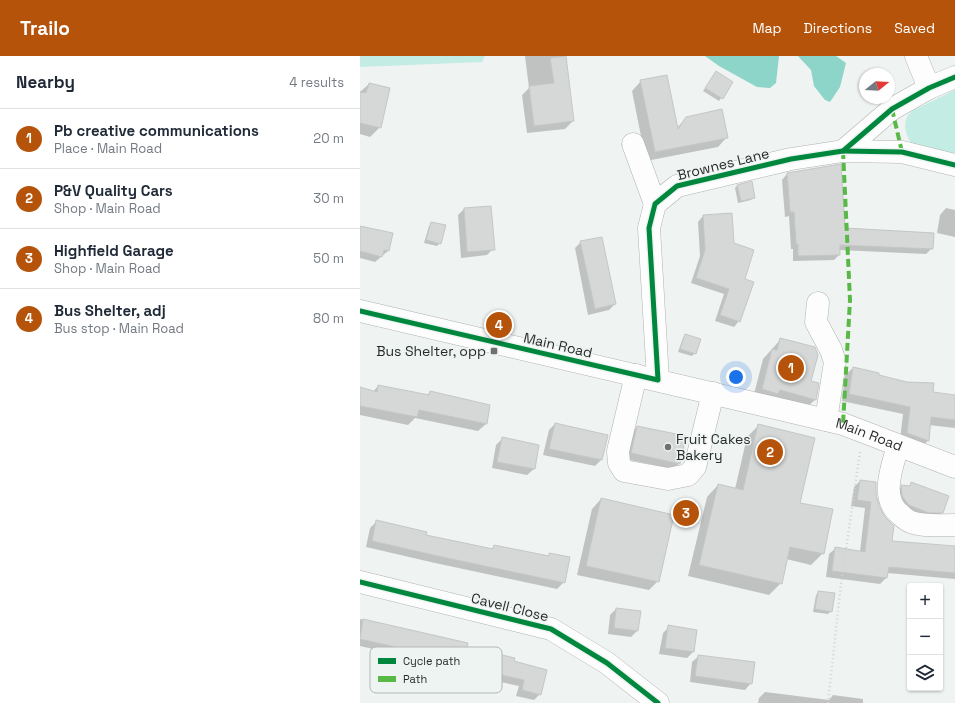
<!DOCTYPE html>
<meta charset="utf-8">
<style>
body{margin:0;font-family:"Space Grotesk",sans-serif;background:#f2f2f3;color:#1f2937}
.controls{position:absolute;right:12px;bottom:12px;display:grid;overflow:hidden;border-radius:4px;box-shadow:0 1px 3px #0004}
.controls button{width:36px;height:36px;display:grid;place-items:center;padding:0;border:0;border-bottom:1px solid #e0e1e3;background:#fff;color:#1f2937;font:20px sans-serif}
.compass{position:absolute;left:499px;top:12px;width:36px;height:36px;border-radius:50%;background:#fff;box-shadow:0 1px 3px #0004;rotate:72deg}
.you{position:absolute;left:376px;top:321px;width:14px;height:14px;margin:-10px;border:3px solid #fff;border-radius:50%;background:#1a73e8;box-shadow:0 0 0 6px #1a73e833}
.badge{display:grid;place-items:center;width:26px;height:26px;border-radius:50%;background:#b45309;color:#fff;font-size:13px;font-weight:700}
.pin{position:absolute;translate:-50% -50%;border:2px solid #fff;box-shadow:0 1px 4px #0006}
.list{margin:0;padding:0;list-style:none}
h2{display:flex;justify-content:space-between;align-items:center;height:52px;margin:0;padding:0 16px;font-size:17px}
h2 small{font-size:13px;font-weight:400;color:#747a83}
.list li{display:grid;grid-template-columns:26px 1fr auto;gap:12px;align-items:center;box-sizing:border-box;height:60px;padding:0 16px;border-top:1px solid #e0e1e3}
.list b{display:block;font-size:15px;white-space:nowrap}
.list p{margin:0;font-size:13px;white-space:nowrap;color:#747a83}
.list em{font-size:13px;font-style:normal;color:#747a83}
.icon{flex:none;width:22px;height:22px;fill:none;stroke:currentColor;stroke-width:2;stroke-linecap:round;stroke-linejoin:round}
.map{position:relative;flex:none;width:595px;height:647px;overflow:hidden}
header{display:flex;align-items:center;gap:24px;box-sizing:border-box;height:56px;padding:0 20px;background:#b45309;color:#fff}
header strong{font-size:19px}
nav{display:flex;gap:22px;margin-inline-start:auto;font-size:14px}
main{display:flex}
aside{flex:1;background:#fff}
.map>svg:first-child{display:block}
.green{fill:#c3ece4}
.water{fill:#8ed5c9}
.shadow{fill:#0003}
.building{fill:#d6d8d8;stroke:#c5c7c6}
.lines{fill:none;stroke-linecap:round;stroke-linejoin:round}
.minor-casing{stroke:#b0b3b2;stroke-width:23}
.major-casing{stroke:#b0b3b2;stroke-width:23}
.path{stroke:#d2d3d3;stroke-width:2.5;stroke-dasharray:1 3;stroke-linecap:butt}
.minor{stroke:#fdfdfd;stroke-width:22}
.major{stroke:#fdfdfd;stroke-width:22}
.quiet{stroke:#58b947;stroke-width:4;stroke-dasharray:8 4;stroke-linecap:butt}
.cycleway-casing{stroke:#eef4f2;stroke-width:8}
.cycleway{stroke:#00873e;stroke-width:5}
.poi-dot{fill:#6e7170;stroke:#eef4f2;stroke-width:1.5}
.labels{text-anchor:middle;stroke-width:3;stroke-linejoin:round;paint-order:stroke}
.street-label{font-size:14px;fill:#292b2a;stroke:#eef4f2}
.poi-label{font-size:14px;fill:#292b2a;stroke:#eef4f2;text-anchor:end}
.key{fill:#eef4f2;stroke:#b3b8b6;stroke-width:1}
.key-label{font-size:11px;fill:#292b2a}
</style>
<header>
<strong>Trailo</strong>
<nav><a>Map</a><a>Directions</a><a>Saved</a></nav>
</header>
<main>
<aside>
<h2>Nearby<small>4 results</small></h2>
<ul class="list">
<li><span class="badge">1</span><div><b>Pb creative communications</b><p>Place · Main Road</p></div><em>20 m</em></li>
<li><span class="badge">2</span><div><b>P&amp;V Quality Cars</b><p>Shop · Main Road</p></div><em>30 m</em></li>
<li><span class="badge">3</span><div><b>Highfield Garage</b><p>Shop · Main Road</p></div><em>50 m</em></li>
<li><span class="badge">4</span><div><b>Bus Shelter, adj</b><p>Bus stop · Main Road</p></div><em>80 m</em></li>
</ul>
</aside>
<div class="map">
<svg width="595" height="647" viewBox="0 0 595 647">
<rect width="100%" height="100%" fill="#eff3f1"/>
<g class="green">
<path d="M0 0H125L122 6 0 11Z"/>
<path d="M595 34V101L552 89C545 77 541 65 552 55Z"/>
</g>
<g class="water">
<path d="M345 0H419L416 27 410 32 397 31 359 10Z"/>
<path d="M438 0H476L486 7 480 31 470 46 465 44 454 30 451 14Z"/>
</g>
<g class="shadow">
<path d="M165 0H204L213 65 205 73 167 77 162 39 169 32Z"/>
<path d="M356 16 372 27 359 45 343 35Z"/>
<path d="M281 25 317 72 326 62 367 81 358 91 286 105 272 35Z"/>
<path d="M9 28 20 71 10 81 0 78V35H1Z"/>
<path d="M427 118 484 173 572 192 566 198 479 194V199L474 204 433 205V193H431L429 160 425 161 422 124Z"/>
<path d="M378 129 394 141 391 144 378 147 375 132Z"/>
<path d="M130 151 133 193 127 199 101 202 98 159 104 153Z"/>
<path d="M586 152 595 154V181L577 177 580 159Z"/>
<path d="M343 160 373 188 384 224 379 265 374 271 355 265 364 238 331 227 340 200 338 166Z"/>
<path d="M72 167 80 187 77 190 64 187 69 170Z"/>
<path d="M0 171 32 178 28 195 15 206 0 202Z"/>
<path d="M221 186 255 248 249 254 228 259 215 192Z"/>
<path d="M326 279 335 297 332 300 318 296 323 282Z"/>
<path d="M421 283 450 326 456 343 446 352 393 342 403 303Z"/>
<path d="M493 312 518 320 547 327 572 337 595 340V372L569 369 568 385 560 392 540 384 543 358 482 345 485 319Z"/>
<path d="M18 330 66 340 70 336 126 368 118 375 55 362 48 369 0 359V332L13 336Z"/>
<path d="M195 368 247 380 241 404 235 410 183 399 189 374Z"/>
<path d="M398 370 439 447 463 497 451 509 426 503 421 527 409 539 328 520 347 441 358 429 375 433 387 381Z"/>
<path d="M277 371 320 407 313 413 265 403 271 377Z"/>
<path d="M142 383 178 389 174 413 167 419 132 412 136 389Z"/>
<path d="M500 425 515 438 518 450 531 485 595 491V523L527 517 526 522 520 528 466 521 469 498 476 492 500 496 505 452 491 450 494 431Z"/>
<path d="M552 427 582 456 576 463 542 455 536 437 542 430 548 431Z"/>
<path d="M241 443 298 525 289 534 217 519 232 453Z"/>
<path d="M17 465 65 479 131 493 134 491 187 501 190 498 204 526 197 533 75 507 6 491 10 472Z"/>
<path d="M459 536 471 555 468 558 453 556 456 539Z"/>
<path d="M256 553 277 575 271 581 248 578 250 559Z"/>
<path d="M0 563 106 588 105 592 153 606 180 638 174 644 156 640 159 630 112 620 113 616 0 590Z"/>
<path d="M309 571 333 596 327 602 299 598 303 577Z"/>
<path d="M339 600 391 627 385 634 330 626 332 606Z"/>
<path d="M405 636 469 644 473 639 503 643V647H398L399 642Z"/>
</g>
<g class="building">
<path d="M206 0 214 65 174 70 169 30 194 27 190 2Z"/>
<path d="M356 15 373 26 363 43 345 32Z"/>
<path d="M307 19 318 73 326 61 362 53 368 82 295 96 280 24Z"/>
<path d="M9 27 30 32 21 72 0 67V36L6 37Z"/>
<path d="M481 108 485 172 574 177 573 193 480 189V199L438 200V188H436L434 156H430L427 117Z"/>
<path d="M392 125 395 142 381 145 377 129Z"/>
<path d="M131 150 135 194 107 196 104 152Z"/>
<path d="M372 157 374 187 394 194 385 223 394 226 380 266 360 259 369 233 336 222 345 194 343 159Z"/>
<path d="M71 166 86 169 81 188 66 184Z"/>
<path d="M0 170 33 177 29 195 24 194 22 201 0 195Z"/>
<path d="M242 181 256 248 235 253 220 185Z"/>
<path d="M325 278 341 283 336 298 320 293Z"/>
<path d="M420 282 455 291 458 299 451 325 459 327 456 344 420 334 418 338 402 333 412 293 417 294Z"/>
<path d="M493 311 519 317V319L547 326 574 327 573 336 595 339V364L571 361 569 385 547 377 550 351 489 338Z"/>
<path d="M18 329 69 339 70 335 130 349 127 368 59 354 57 361 0 350V331L17 336Z"/>
<path d="M195 367 248 379 242 404 189 393Z"/>
<path d="M398 368 455 382 440 447 473 453 464 498 430 491 422 528 339 509 358 428 383 434Z"/>
<path d="M277 370 326 380 320 408 271 397Z"/>
<path d="M142 381 179 389 175 413 137 406Z"/>
<path d="M500 424 516 426V438L519 450 525 461 534 470 532 485 595 490V517L529 511 527 522 472 515 475 491 505 496 511 446 497 444Z"/>
<path d="M551 426 589 440 583 457H569L549 449 542 440 541 429 550 430Z"/>
<path d="M241 442 314 459 299 526 226 510Z"/>
<path d="M16 464 67 476 66 479 133 493 134 489 189 500V497L210 501 205 527 82 501 12 485Z"/>
<path d="M458 535 475 537 472 556 455 553Z"/>
<path d="M256 552 281 555 278 575 254 572Z"/>
<path d="M3 563 108 587 107 591 155 602 154 605 187 614 181 639 162 634 164 624 118 614 119 610 0 583Z"/>
<path d="M308 569 337 574 334 596 305 592Z"/>
<path d="M338 599 395 606 392 628 335 620Z"/>
</g>
<g class="lines">
<g class="minor-casing">
<g id="minor">
<path d="M556 0 569 32"/>
<path d="M273 88 295 148"/>
<path d="M483 95 542 96 595 109"/>
<path d="M458 247 456 266 471 294 475 306 466 364"/>
<path d="M276 319 258 395 259 407 264 415 308 423 328 419 335 411 353 337"/>
<path d="M298 324 289 172 295 148 317 130 431 103 483 95 532 53 569 32 595 21"/>
<path d="M538 390C532 411 519 443 541 459 544 462 548 465 551 466 565 471 581 469 595 469"/>
<path d="M0 526 191 573 247 607 298 647"/>
</g>
</g>
<g class="major-casing">
<g id="major">
<path id="s1" d="M0 255 483 368 595 411"/>
</g>
</g>
<path class="path" d="M468 647 481 528 500 396"/>
<use href="#minor" class="minor"/>
<use href="#major" class="major"/>
<g class="quiet">
<path d="M532 53 542 96"/>
<path d="M483 95 490 244 483 368"/>
</g>
<g class="cycleway-casing">
<g id="cycleway">
<path d="M483 95 542 96 595 109"/>
<path d="M0 255 298 324 289 172 295 148 317 130 431 103 483 95 532 53 569 32 595 21"/>
<path d="M0 526 191 573 247 607 298 647"/>
</g>
</g>
<use href="#cycleway" class="cycleway"/>
</g>
<g class="poi-dot">
<rect x="130" y="291" width="8" height="8" rx="2"/>
<circle cx="308" cy="391" r="4"/>
</g>
<g class="labels">
<g class="street-label">
<text transform="translate(363 108) rotate(-14)" y="5">Brownes Lane</text>
<text transform="translate(198 289) rotate(13)" y="5">Main Road</text>
<text dy="5" stroke="none"><textPath href="#s1" startOffset="524">Main Road</textPath></text>
<text transform="translate(150 551) rotate(14)" y="5">Cavell Close</text>
</g>
<g class="poi-label">
<text x="126" y="300">Bus Shelter, opp</text>
<text x="316" y="388" text-anchor="start">Fruit Cakes<tspan x="316" dy="16">Bakery</tspan></text>
</g>
</g>
<rect x="10" y="591" width="132" height="46" rx="6" class="key"/>
<rect x="18" y="602" width="18" height="6" fill="#00873e"/>
<rect x="18" y="620" width="18" height="6" fill="#58b947"/>
<g class="key-label">
<text x="43" y="609">Cycle path</text>
<text x="43" y="627">Path</text>
</g>
</svg>
<div class="controls">
<button>+</button>
<button>−</button>
<button><svg class="icon" aria-label="layers" viewBox="0 0 24 24"><path d="M12 4l9 5-9 5-9-5zM3 14l9 5 9-5"/></svg></button>
</div>
<svg class="compass" viewBox="-18 -18 36 36"><path d="M0-13l5 13h-10z" fill="#e53935"/><path d="M0 13l5-13h-10z" fill="#747a83"/></svg>
<div class="you"></div>
<div class="pin badge" style="left:431px;top:312px">1</div>
<div class="pin badge" style="left:410px;top:396px">2</div>
<div class="pin badge" style="left:326px;top:457px">3</div>
<div class="pin badge" style="left:139px;top:269px">4</div>
</div>
</main>
